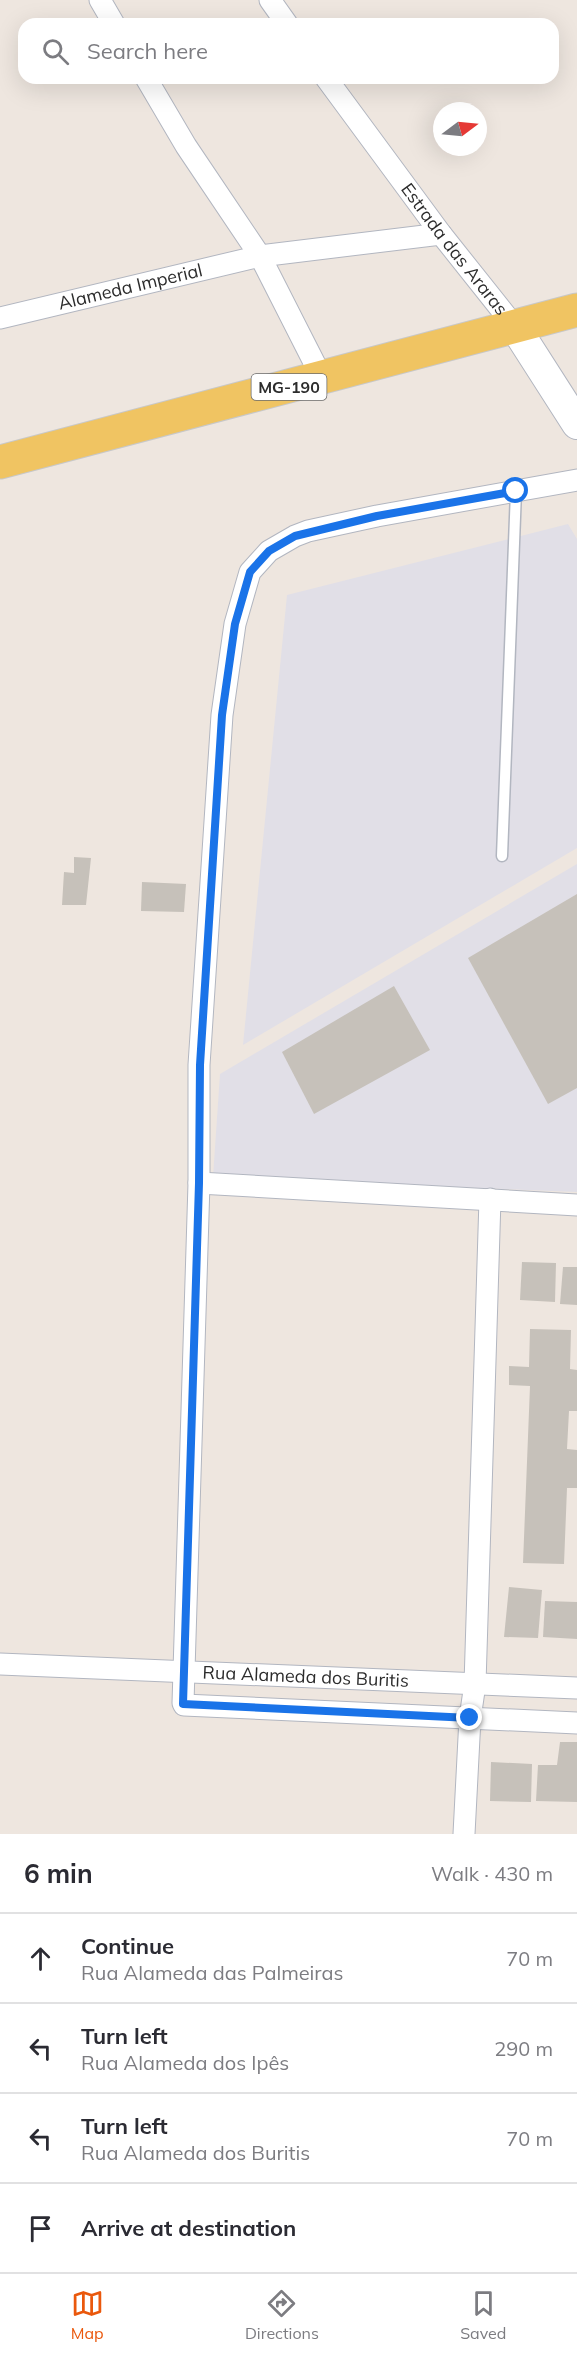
<!DOCTYPE html>
<meta charset="utf-8">
<style>
body{margin:0;font-family:Mulish,sans-serif;background:#f2f2f3;color:#2b2b33}
.compass{position:absolute;left:433px;top:102px;width:54px;height:54px;border-radius:50%;background:#fff;box-shadow:0 6px 24px #0002;rotate:74deg}
.stop{position:absolute;width:18px;height:18px;margin:-14px;border:4px solid #1a73e8;border-radius:50%;background:#fff}
.stop.end{background:#1a73e8;border-color:#fff;box-shadow:0 2px 6px #0008}
.list{margin:0;padding:0;list-style:none}
h2{display:flex;justify-content:space-between;align-items:center;height:78px;margin:0;padding:0 24px;font-size:26px}
h2 small{font-size:20px;font-weight:400;color:#7c7c81}
.list li{display:grid;grid-template-columns:39px 1fr auto;gap:18px;align-items:center;box-sizing:border-box;height:90px;padding:0 24px;border-top:2px solid #e1e1e2}
.list b{display:block;font-size:22px;white-space:nowrap}
.list p{margin:0;font-size:20px;white-space:nowrap;color:#7c7c81}
.list em{font-size:20px;font-style:normal;color:#7c7c81}
.icon{flex:none;width:33px;height:33px;fill:none;stroke:currentColor;stroke-width:2;stroke-linecap:round;stroke-linejoin:round}
.map{position:relative;flex:none;width:577px;height:1834px;overflow:hidden}
.search{position:absolute;background:#fff;box-shadow:0 6px 24px #0002;left:18px;right:18px;top:18px;height:66px;display:flex;align-items:center;gap:15px;box-sizing:border-box;padding:0 21px;border-radius:18px;color:#7c7c81;font-size:22px}
.sheet{height:438px;background:#fff}
nav{display:flex;justify-content:space-around;align-items:center;box-sizing:border-box;height:84px;border-top:2px solid #e1e1e2;background:#fff;font-size:16px;color:#7c7c81}
nav a{display:grid;justify-items:center;gap:3px}
nav .on{color:#ea580c}
.map>svg:first-child{display:block}
.industrial{fill:#e1dfe7}
.building{fill:#c6c1ba}
.lines{fill:none;stroke-linecap:round;stroke-linejoin:round}
.lane-casing{stroke:#b2b6c0;stroke-width:13}
.street-casing{stroke:#b2b6c0;stroke-width:23}
.secondary-casing{stroke:#b2b6c0;stroke-width:32}
.primary-casing{stroke:#c8c8c8;stroke-width:35}
.lane{stroke:#fff;stroke-width:10}
.street{stroke:#fff;stroke-width:21}
.secondary{stroke:#fff;stroke-width:30}
.primary{stroke:#f0c462;stroke-width:33}
.route{stroke:#1a73e8;stroke-width:8}
.labels{text-anchor:middle;stroke-width:4.5;stroke-linejoin:round;paint-order:stroke}
.shield{fill:#fff;stroke:#6b6b6b;stroke-width:1.5}
.shield-label{font-size:16px;font-weight:bold;fill:#2c2c2c}
.street-label{font-size:18px;fill:#2c2c2c;stroke:#fff}
</style>
<div class="map">
<svg width="577" height="1834" viewBox="0 0 577 1834">
<rect width="100%" height="100%" fill="#eee6df"/>
<g class="industrial">
<path d="M568 524 577 539V848L243 1045 287 595Z"/>
<path d="M577 864V1192L213 1177 220 1074Z"/>
</g>
<g class="building">
<path d="M74 857 91 858 86 905H62L64 872 74 873Z"/>
<path d="M142 882 186 884 184 912 141 911Z"/>
<path d="M577 894V1088L548 1104 468 958Z"/>
<path d="M394 986 430 1050 314 1114 282 1052Z"/>
<path d="M522 1262 556 1263 555 1302 520 1300Z"/>
<path d="M563 1267H577V1305L560 1304Z"/>
<path d="M530 1329 571 1330 570 1369 577 1370V1411H569L567 1449 577 1450V1488H567L564 1564 523 1563 530 1386 509 1385V1366L529 1367Z"/>
<path d="M509 1587 542 1590 538 1638 504 1637Z"/>
<path d="M545 1601 577 1602V1639L543 1637Z"/>
<path d="M560 1742H577V1802L536 1801 538 1765H557Z"/>
<path d="M491 1762 532 1764 531 1802 490 1801Z"/>
</g>
<g class="lines">
<g class="lane-casing">
<path id="lane" d="M502 856 516 491"/>
</g>
<g class="street-casing">
<g id="street">
<path d="M100 0 114 24"/>
<path d="M270 0 287 24"/>
<path d="M146 78 186 146 260 256 322 378"/>
<path id="s1" d="M326 78 441 234 515 327"/>
<path id="s2" d="M0 318 260 256 441 234"/>
<path d="M577 480 377 516 308 531 295 536 269 551 250 572 235 624 222 715 199 1065V1183L183 1703 184 1705 577 1723"/>
<path d="M199 1183 577 1205"/>
<path id="s3" d="M0 1664 577 1688"/>
<path d="M464 1834 470 1718 475 1684 490 1199"/>
</g>
</g>
<g class="secondary-casing">
<path id="secondary" d="M515 327 577 424"/>
</g>
<g class="primary-casing">
<path id="primary" d="M0 462 577 310"/>
</g>
<use href="#lane" class="lane"/>
<use href="#street" class="street"/>
<use href="#secondary" class="secondary"/>
<use href="#primary" class="primary"/>
</g>
<g class="lines">
<path class="route" d="M470 1718 183 1704 199 1183 200 1065 222 715 235 624 250 572 269 551 295 536 377 516 516 491"/>
</g>
<g class="labels">
<rect class="shield" x="251.5" y="374" width="75" height="26" rx="4.5"/>
<g class="shield-label">
<text x="289" y="393">MG-190</text>
</g>
<g class="street-label">
<text dy="6" stroke="none"><textPath href="#s1" startOffset="214">Estrada das Araras</textPath></text>
<text dy="6" stroke="none"><textPath href="#s2" startOffset="134">Alameda Imperial</textPath></text>
<text dy="6" stroke="none"><textPath href="#s3" startOffset="306">Rua Alameda dos Buritis</textPath></text>
</g>
</g>
</svg>
<svg class="compass" viewBox="-18 -18 36 36"><path d="M0-13l5 13h-10z" fill="#e53935"/><path d="M0 13l5-13h-10z" fill="#7c7c81"/></svg>
<div class="stop" style="left:516px;top:491px"></div>
<div class="stop end" style="left:470px;top:1718px"></div>
<div class="search"><svg class="icon" aria-label="search" viewBox="0 0 24 24"><circle cx="10" cy="10" r="6"/><path d="M15 15l6 6"/></svg>Search here</div>
</div>
<section class="sheet">
<h2>6 min<small>Walk · 430 m</small></h2>
<ul class="list">
<li><svg class="icon" aria-label="ahead" viewBox="0 0 24 24"><path d="M12 20V5M6 11l6-6 6 6"/></svg><div><b>Continue</b><p>Rua Alameda das Palmeiras</p></div><em>70 m</em></li>
<li><svg class="icon" aria-label="left" viewBox="0 0 24 24"><path d="M17 20v-9H6M10 6l-5 5 5 5"/></svg><div><b>Turn left</b><p>Rua Alameda dos Ipês</p></div><em>290 m</em></li>
<li><svg class="icon" aria-label="left" viewBox="0 0 24 24"><path d="M17 20v-9H6M10 6l-5 5 5 5"/></svg><div><b>Turn left</b><p>Rua Alameda dos Buritis</p></div><em>70 m</em></li>
<li><svg class="icon" aria-label="arrive" viewBox="0 0 24 24"><path d="M6 21V4h12l-3 4 3 4H6"/></svg><div><b>Arrive at destination</b></div></li>
</ul>
</section>
<nav>
<a class="on"><svg class="icon" aria-label="map" viewBox="0 0 24 24"><path d="M3 6l6-2 6 2 6-2v14l-6 2-6-2-6 2zM9 4v14M15 6v14"/></svg>Map</a>
<a><svg class="icon" aria-label="directions" viewBox="0 0 24 24"><path d="M12 3l9 9-9 9-9-9zM9 14v-3h6M13 9l2 2-2 2"/></svg>Directions</a>
<a><svg class="icon" aria-label="saved" viewBox="0 0 24 24"><path d="M7 4h10v16l-5-4-5 4z"/></svg>Saved</a>
</nav>
